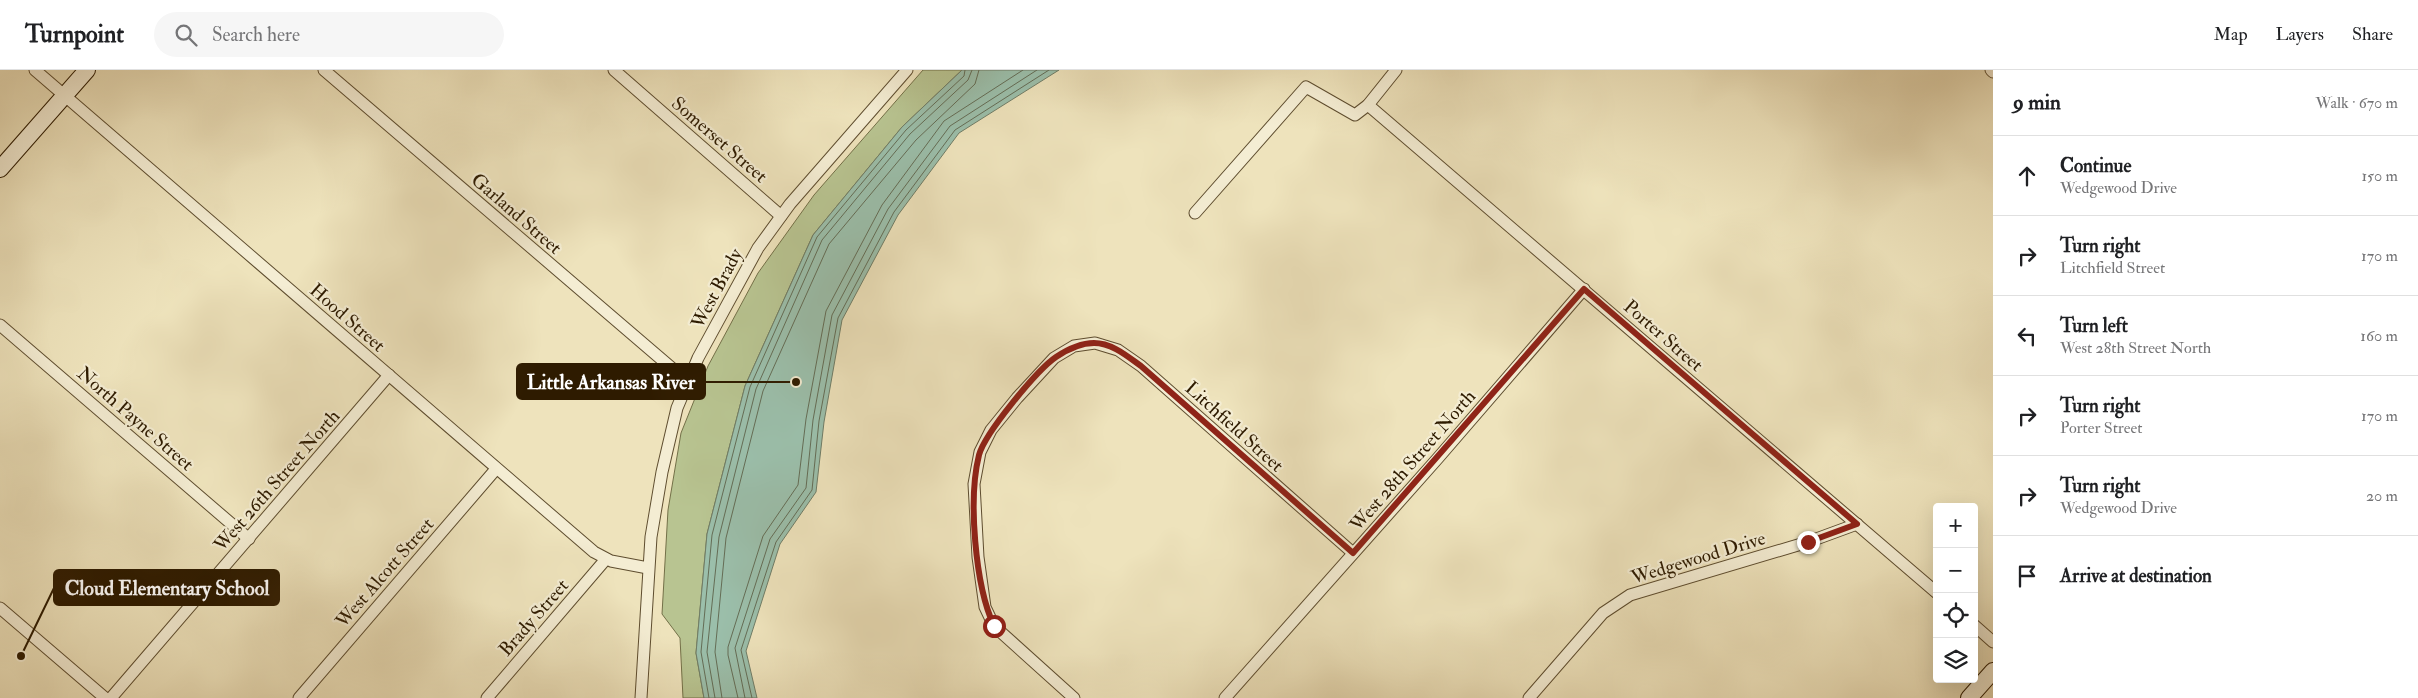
<!DOCTYPE html>
<meta charset="utf-8">
<style>
body{margin:0;font-family:"IM FELL Double Pica",serif;background:#f6f6f6;color:#202124}
.controls{position:absolute;right:15px;bottom:15px;display:grid;overflow:hidden;border-radius:5px;box-shadow:0 5px 20px #0002}
.controls button{width:45px;height:45px;display:grid;place-items:center;padding:0;border:0;border-bottom:1px solid #e0e0e0;background:#fff;color:#202124;font:25px sans-serif}
.stop{position:absolute;width:15px;height:15px;margin:-11px;border:4px solid #8f2418;border-radius:50%;background:#fff}
.stop.end{background:#8f2418;border-color:#fff;box-shadow:0 1px 5px #0008}
.list{margin:0;padding:0;list-style:none}
h2{display:flex;justify-content:space-between;align-items:center;height:65px;margin:0;padding:0 20px;font-size:21px}
h2 small{font-size:16px;font-weight:400;color:#757577}
.list li{display:grid;grid-template-columns:32px 1fr auto;gap:15px;align-items:center;box-sizing:border-box;height:80px;padding:0 20px;border-top:1px solid #e0e0e0}
.list b{display:block;font-size:19px;white-space:nowrap}
.list p{margin:0;font-size:16px;white-space:nowrap;color:#757577}
.list em{font-size:16px;font-style:normal;color:#757577}
.icon{flex:none;width:28px;height:28px;fill:none;stroke:currentColor;stroke-width:2;stroke-linecap:round;stroke-linejoin:round}
.map{position:relative;flex:none;width:1993px;height:628px;overflow:hidden}
header{display:flex;align-items:center;gap:30px;box-sizing:border-box;height:70px;padding:0 25px;background:#fff;border-bottom:1px solid #e0e0e0}
header strong{font-size:24px}
nav{display:flex;gap:28px;margin-inline-start:auto;font-size:18px}
.search{width:350px;height:45px;background:#f6f6f6;display:flex;align-items:center;gap:12px;box-sizing:border-box;padding:0 18px;border-radius:28px;color:#757577;font-size:19px}
main{display:flex}
aside{flex:1;background:#fff}
.map>svg:first-child{display:block}
.green{fill:#b8c491;stroke:#737048}
.water{fill:#9bbfab;stroke:#6f7d67}
.lines{fill:none;stroke-linecap:round;stroke-linejoin:round}
.shore{stroke:#646d56;stroke-width:1}
.street-casing{stroke:#5e4d2f;stroke-width:13}
.secondary-casing{stroke:#2e1b00;stroke-width:18}
.street{stroke:#f4edd3;stroke-width:11}
.secondary{stroke:#f4edd3;stroke-width:16}
.route{stroke:#8f2418;stroke-width:6}
.labels{text-anchor:middle;stroke-width:4.5;stroke-linejoin:round;paint-order:stroke}
.street-label{font-size:19px;fill:#2e1b00;stroke:#f4edd3}
.leader{fill:none;stroke:#2e1b00;stroke-width:2}
.callout-dot{fill:#2e1b00;stroke:#f4edd3;stroke-width:2}
.callout{fill:#2e1b00;stroke:#2e1b00;stroke-width:2}
.callout-label{font-size:20px;text-anchor:middle;font-weight:bold;fill:#fff}
</style>
<header>
<strong>Turnpoint</strong>
<div class="search"><svg class="icon" aria-label="search" viewBox="0 0 24 24"><circle cx="10" cy="10" r="6"/><path d="M15 15l6 6"/></svg>Search here</div>
<nav><a>Map</a><a>Layers</a><a>Share</a></nav>
</header>
<main>
<div class="map">
<svg width="1993" height="628" viewBox="0 0 1993 628">
<rect width="100%" height="100%" fill="#eee3bc"/>
<filter id="stains"><feTurbulence type="fractalNoise" baseFrequency=".004" numOctaves="4"/><feColorMatrix values="0 0 0 0 .2 0 0 0 0 .09 0 0 0 0 .02 0 0 0 .5 -.17"/></filter>
<radialGradient id="worn" r=".72"><stop offset=".6" stop-color="#630" stop-opacity="0"/><stop offset="1" stop-color="#630" stop-opacity=".3"/></radialGradient>
<path class="green" d="M923 0H962L902 57 813 165 745 316 707 464 696 583 704 628H683L680 568 662 544 668 440 681 363 708 296 758 203 814 125Z"/>
<path class="water" d="M962 0H1059L959 63 898 145 842 250 824 352 816 422 780 474 746 581 757 628H704L696 583 707 464 745 316 813 165 902 57Z"/>
<g class="lines">
<g class="shore">
<path d="M709 628 701 582 712 465 750 317 817 167 906 60 964 6 965 0"/>
<path d="M715 628 707 582 719 467 756 319 822 170 910 64 968 10 972 0"/>
<path d="M722 628 715 582 726 468 763 321 829 174 916 70 975 14 979 0"/>
<path d="M738 628 728 585V577L763 466 798 415 806 349 826 241 882 135 944 51 1023 0"/>
<path d="M745 628 735 578 770 469 806 418 813 350 832 245 888 139 950 56 1037 0"/>
<path d="M752 628 741 580 776 472 812 420 819 351 838 248 894 142 955 60 1049 0"/>
</g>
<g class="street-casing">
<g id="street">
<path d="M35 0 594 482 611 491 648 498"/>
<path d="M324 0 688 312"/>
<path d="M614 0 781 146"/>
<path d="M1991 0 1993 2"/>
<path d="M1368 35 1937 523"/>
<path d="M1195 143 1306 17 1355 45 1368 35 1396 0"/>
<path d="M0 255 249 469"/>
<path d="M0 538 105 628"/>
<path d="M1974 555 1993 572"/>
<path d="M111 628 389 305"/>
<path d="M299 628 496 399"/>
<path d="M487 628 606 489"/>
<path d="M641 628 651 467 662 402 677 338 688 312 698 288 758 178 790 134 907 0"/>
<path d="M1074 628 994 556 985 537 978 487 974 414 980 382 991 360 1017 328 1054 288 1074 276 1095 273 1118 280 1141 296 1353 483"/>
<path d="M1225 628 1438 388 1584 219"/>
<path d="M1529 628 1603 543 1630 525 1808 472 1857 454"/>
</g>
</g>
<g class="secondary-casing">
<g id="secondary">
<path d="M0 99 87 0"/>
<path d="M1969 628 1993 601"/>
</g>
</g>
<use href="#street" class="street"/>
<use href="#secondary" class="secondary"/>
</g>
<g class="lines">
<path class="route" d="M994 556C975 515 968 429 979 385 985 363 1037 300 1056 287 1068 279 1080 273 1094 273 1112 273 1127 286 1141 296L1353 483 1584 219 1857 454 1808 472"/>
</g>
<g class="labels">
<g class="street-label">
<text transform="translate(720 69) rotate(41)" y="7">Somerset Street</text>
<text transform="translate(517 143) rotate(41)" y="7">Garland Street</text>
<text transform="translate(716 218) rotate(-62)" y="7">West Brady</text>
<text transform="translate(348 247) rotate(41)" y="7">Hood Street</text>
<text transform="translate(1664 265) rotate(41)" y="7">Porter Street</text>
<text transform="translate(136 348) rotate(41)" y="7">North Payne Street</text>
<text transform="translate(1235 356) rotate(42)" y="7">Litchfield Street</text>
<text transform="translate(1412 390) rotate(-49)" y="7">West 28th Street North</text>
<text transform="translate(276 410) rotate(-49)" y="7">West 26th Street North</text>
<text transform="translate(1698 487) rotate(-17)" y="7">Wedgewood Drive</text>
<text transform="translate(384 502) rotate(-49)" y="7">West Alcott Street</text>
<text transform="translate(533 547) rotate(-49)" y="7">Brady Street</text>
</g>
</g>
<path class="leader" d="M796 312L705 312M21 586L54 518"/>
<g class="callout-dot">
<circle cx="796" cy="312" r="5"/>
<circle cx="21" cy="586" r="5"/>
</g>
<g class="callout">
<rect x="517" y="294" width="188" height="35" rx="5"/>
<rect x="54" y="500" width="225" height="35" rx="5"/>
</g>
<g class="callout-label">
<text x="611" y="319">Little Arkansas River</text>
<text x="167" y="525">Cloud Elementary School</text>
</g>
<rect width="100%" height="100%" filter="url(#stains)"/>
<rect width="100%" height="100%" fill="url(#worn)"/>
</svg>
<div class="controls">
<button>+</button>
<button>−</button>
<button><svg class="icon" aria-label="locate" viewBox="0 0 24 24"><circle cx="12" cy="12" r="6"/><path d="M12 2v4M12 18v4M2 12h4M18 12h4"/></svg></button>
<button><svg class="icon" aria-label="layers" viewBox="0 0 24 24"><path d="M12 4l9 5-9 5-9-5zM3 14l9 5 9-5"/></svg></button>
</div>
<div class="stop" style="left:994px;top:556px"></div>
<div class="stop end" style="left:1808px;top:472px"></div>
</div>
<aside>
<h2>9 min<small>Walk · 670 m</small></h2>
<ul class="list">
<li><svg class="icon" aria-label="ahead" viewBox="0 0 24 24"><path d="M12 20V5M6 11l6-6 6 6"/></svg><div><b>Continue</b><p>Wedgewood Drive</p></div><em>150 m</em></li>
<li><svg class="icon" aria-label="right" viewBox="0 0 24 24"><path d="M7 20v-9h11M14 6l5 5-5 5"/></svg><div><b>Turn right</b><p>Litchfield Street</p></div><em>170 m</em></li>
<li><svg class="icon" aria-label="left" viewBox="0 0 24 24"><path d="M17 20v-9H6M10 6l-5 5 5 5"/></svg><div><b>Turn left</b><p>West 28th Street North</p></div><em>160 m</em></li>
<li><svg class="icon" aria-label="right" viewBox="0 0 24 24"><path d="M7 20v-9h11M14 6l5 5-5 5"/></svg><div><b>Turn right</b><p>Porter Street</p></div><em>170 m</em></li>
<li><svg class="icon" aria-label="right" viewBox="0 0 24 24"><path d="M7 20v-9h11M14 6l5 5-5 5"/></svg><div><b>Turn right</b><p>Wedgewood Drive</p></div><em>20 m</em></li>
<li><svg class="icon" aria-label="arrive" viewBox="0 0 24 24"><path d="M6 21V4h12l-3 4 3 4H6"/></svg><div><b>Arrive at destination</b></div></li>
</ul>
</aside>
</main>
